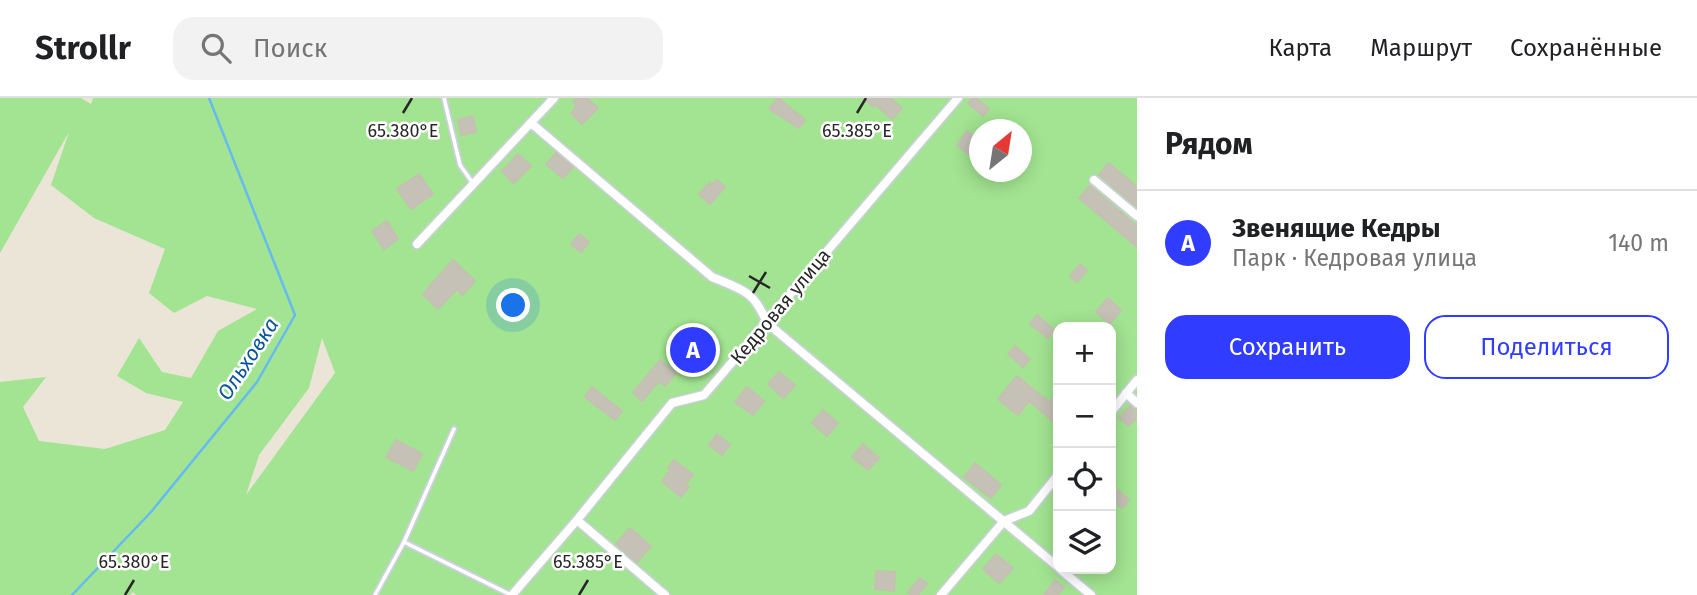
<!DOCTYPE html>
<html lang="ru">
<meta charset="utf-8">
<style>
body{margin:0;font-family:"Fira Sans",sans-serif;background:#f2f2f2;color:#202124}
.controls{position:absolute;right:21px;bottom:21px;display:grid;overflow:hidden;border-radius:14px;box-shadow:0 4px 18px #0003}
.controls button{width:63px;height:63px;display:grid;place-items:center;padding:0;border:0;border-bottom:2px solid #e0e0e0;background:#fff;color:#202124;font:35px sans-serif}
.compass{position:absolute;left:969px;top:21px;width:63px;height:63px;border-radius:50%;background:#fff;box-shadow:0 4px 18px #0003;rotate:30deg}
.you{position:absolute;left:514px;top:208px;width:24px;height:24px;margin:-18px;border:5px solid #fff;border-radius:50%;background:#1a73e8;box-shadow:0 0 0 10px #1a73e833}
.badge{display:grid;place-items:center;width:46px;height:46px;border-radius:50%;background:#303cff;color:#fff;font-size:23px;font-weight:700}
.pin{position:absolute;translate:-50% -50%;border:4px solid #fff;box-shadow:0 2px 7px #0006}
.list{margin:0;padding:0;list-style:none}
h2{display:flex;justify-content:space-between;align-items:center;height:91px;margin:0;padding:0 28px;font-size:30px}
h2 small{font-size:23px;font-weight:400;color:#757577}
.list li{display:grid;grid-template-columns:46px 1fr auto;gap:21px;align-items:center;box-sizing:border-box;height:105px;padding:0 28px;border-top:2px solid #e0e0e0}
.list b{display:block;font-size:26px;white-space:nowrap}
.list p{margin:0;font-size:23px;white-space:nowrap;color:#757577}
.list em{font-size:23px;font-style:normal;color:#757577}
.actions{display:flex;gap:14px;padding:21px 28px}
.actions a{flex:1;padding:16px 0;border:2px solid #303cff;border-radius:21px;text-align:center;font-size:24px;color:#303cff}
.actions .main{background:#303cff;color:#fff}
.icon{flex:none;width:38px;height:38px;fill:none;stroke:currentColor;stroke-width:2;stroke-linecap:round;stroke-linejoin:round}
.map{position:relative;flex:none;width:1137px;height:497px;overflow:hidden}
header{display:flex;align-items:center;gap:42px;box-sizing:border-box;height:98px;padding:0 35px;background:#fff;border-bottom:2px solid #e0e0e0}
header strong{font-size:33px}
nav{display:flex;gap:38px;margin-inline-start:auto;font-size:24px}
.search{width:490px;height:63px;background:#f2f2f2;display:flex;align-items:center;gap:18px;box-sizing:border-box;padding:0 24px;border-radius:21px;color:#757577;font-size:26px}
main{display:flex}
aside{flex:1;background:#fff}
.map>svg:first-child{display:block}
.green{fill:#a2e491;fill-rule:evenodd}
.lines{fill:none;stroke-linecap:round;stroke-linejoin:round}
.stream{stroke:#65baf2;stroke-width:2.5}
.building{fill:#c5c1b7;stroke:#c5c1b1;stroke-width:2}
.lane-casing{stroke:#cdcee1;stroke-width:7}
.street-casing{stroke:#cdcee1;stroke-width:11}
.lane{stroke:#fff;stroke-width:3.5}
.street{stroke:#fff;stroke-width:8}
.ticks{fill:none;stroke:#272727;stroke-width:2.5}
.labels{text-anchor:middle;stroke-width:5;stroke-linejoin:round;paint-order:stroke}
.street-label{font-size:19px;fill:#272727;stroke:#fff}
.water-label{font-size:21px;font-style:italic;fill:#095599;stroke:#fff}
.ticks-label{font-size:18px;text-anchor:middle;fill:#272727;stroke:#fff;stroke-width:5;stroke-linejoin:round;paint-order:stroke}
</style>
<header>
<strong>Strollr</strong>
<div class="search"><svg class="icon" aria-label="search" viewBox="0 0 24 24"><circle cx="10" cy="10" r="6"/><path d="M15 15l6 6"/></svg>Поиск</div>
<nav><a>Карта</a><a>Маршрут</a><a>Сохранённые</a></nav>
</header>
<main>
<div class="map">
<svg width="1137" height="497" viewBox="0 0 1137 497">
<rect width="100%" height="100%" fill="#eae5d7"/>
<path class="green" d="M0 0H81L91 6 93 0H1137V497H136L133 494 130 497H0V284L46 279 23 309 39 343 105 351 165 332 183 304 146 295 117 278 139 240 162 274 191 280 218 233 257 211 207 198 174 215 149 195 165 151 94 120 51 87 69 34 0 155ZM979 32H1021V74H979ZM1058 229H1111V471H1058ZM322 240 335 275 246 397 259 357 309 290Z"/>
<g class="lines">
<path class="stream" d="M72 497 151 414 257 284 295 217 209 0"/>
</g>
<g class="building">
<path d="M577 0H587L598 10 582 26 571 15 577 8 573 4Z"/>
<path d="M778 0 805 22 799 30 769 11Z"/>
<path d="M863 0H890L902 10 892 21 875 6 873 9Z"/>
<path d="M972 0H976L989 11 983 18 968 5Z"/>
<path d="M473 18 476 34 461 37 458 22Z"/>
<path d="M967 33 979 42 969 57 957 47Z"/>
<path d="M556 55 573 69 563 80 546 66Z"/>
<path d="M518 56 531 68 514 85 502 73Z"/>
<path d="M1109 65 1137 89V109L1099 77Z"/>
<path d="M419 76 433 96 411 111 397 91Z"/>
<path d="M717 82 725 89 710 106 699 96 710 84 712 87Z"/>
<path d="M1090 88 1137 128V149L1079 100Z"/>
<path d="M387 123 398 141 384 151 372 133Z"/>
<path d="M579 136 589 144 581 154 571 146Z"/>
<path d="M453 162 475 183 462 197 457 191 438 211 423 196Z"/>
<path d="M1080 166 1087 172 1077 184 1070 178Z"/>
<path d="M1108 200 1121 212 1110 226 1096 214Z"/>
<path d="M1037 217 1054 232 1048 240 1030 226Z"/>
<path d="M1015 248 1030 261 1023 269 1008 256Z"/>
<path d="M660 262 676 275 665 288 659 283 642 303 633 295Z"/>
<path d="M779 274 795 287 783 300 768 286Z"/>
<path d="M1017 278 1049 304 1058 293V316L1053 323 1029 303 1018 317 998 301Z"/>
<path d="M592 289 622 313 615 322 585 299Z"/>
<path d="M747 289 764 303 753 317 735 304Z"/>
<path d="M1130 308 1137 314V319L1129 328 1119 320Z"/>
<path d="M823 312 838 325 827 338 812 325Z"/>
<path d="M717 336 730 347 722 357 709 347Z"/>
<path d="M396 342 422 356 413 373 386 359Z"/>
<path d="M863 346 879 360 868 372 852 359Z"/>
<path d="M674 362 693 377 685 386 689 389 681 399 662 383 671 372 668 370Z"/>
<path d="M975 365 1001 387 991 400 964 379Z"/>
<path d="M1111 386 1129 402 1122 410 1111 399Z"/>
<path d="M630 430 651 448 637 464 616 446Z"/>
<path d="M996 456 1013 470 999 485 983 471Z"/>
<path d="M876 473 895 474 894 493 875 491Z"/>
<path d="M920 480 927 486 918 497H912L908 494Z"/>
<path d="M1055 482 1064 489 1058 497H1044Z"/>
</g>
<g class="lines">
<g class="lane-casing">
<g id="lane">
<path d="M444 0 460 67 472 84"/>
<path d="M454 331 404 444 511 497"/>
<path d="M375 497 404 444"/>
</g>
</g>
<g class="street-casing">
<g id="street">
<path d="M531 25 712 179C743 192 754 193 767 225L1058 469"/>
<path d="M1094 82 1137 118"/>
<path d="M417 146 554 0"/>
<path d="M1126 295 1137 305"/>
<path d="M1111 314 1137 282"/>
<path d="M577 422 665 497"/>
<path d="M1060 471 1091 497"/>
<path d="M512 497 577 422 672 305 704 297 958 0"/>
<path d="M941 497 1004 423 1029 413 1058 377"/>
</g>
</g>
<use href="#lane" class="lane"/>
<use href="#street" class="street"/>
</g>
<path class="ticks" d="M403 15 412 0M857 15 866 0M749 178 770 190M753 195 766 174M125 497 134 482M579 497 588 482"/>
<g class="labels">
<g class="street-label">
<text transform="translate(780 208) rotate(-50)" y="7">Кедровая улица</text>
</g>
<g class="water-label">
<text transform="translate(248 261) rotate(-57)" y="7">Ольховка</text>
</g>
</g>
<g class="ticks-label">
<text x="857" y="39">65.385°E</text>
<text x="403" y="39">65.380°E</text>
<text x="134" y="470">65.380°E</text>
<text x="588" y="470">65.385°E</text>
</g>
</svg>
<div class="controls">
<button>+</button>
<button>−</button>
<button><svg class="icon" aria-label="locate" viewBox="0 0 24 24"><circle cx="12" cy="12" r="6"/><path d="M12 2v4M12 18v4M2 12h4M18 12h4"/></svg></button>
<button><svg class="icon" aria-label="layers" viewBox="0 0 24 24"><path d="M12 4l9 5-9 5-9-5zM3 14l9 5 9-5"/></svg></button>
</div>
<svg class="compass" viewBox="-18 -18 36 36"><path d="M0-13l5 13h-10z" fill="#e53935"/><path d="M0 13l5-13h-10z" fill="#757577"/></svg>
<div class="you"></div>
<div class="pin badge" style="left:693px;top:252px">A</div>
</div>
<aside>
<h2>Рядом<small></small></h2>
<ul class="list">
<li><span class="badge">A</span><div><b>Звенящие Кедры</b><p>Парк · Кедровая улица</p></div><em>140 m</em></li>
</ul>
<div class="actions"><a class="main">Сохранить</a><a>Поделиться</a></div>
</aside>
</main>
